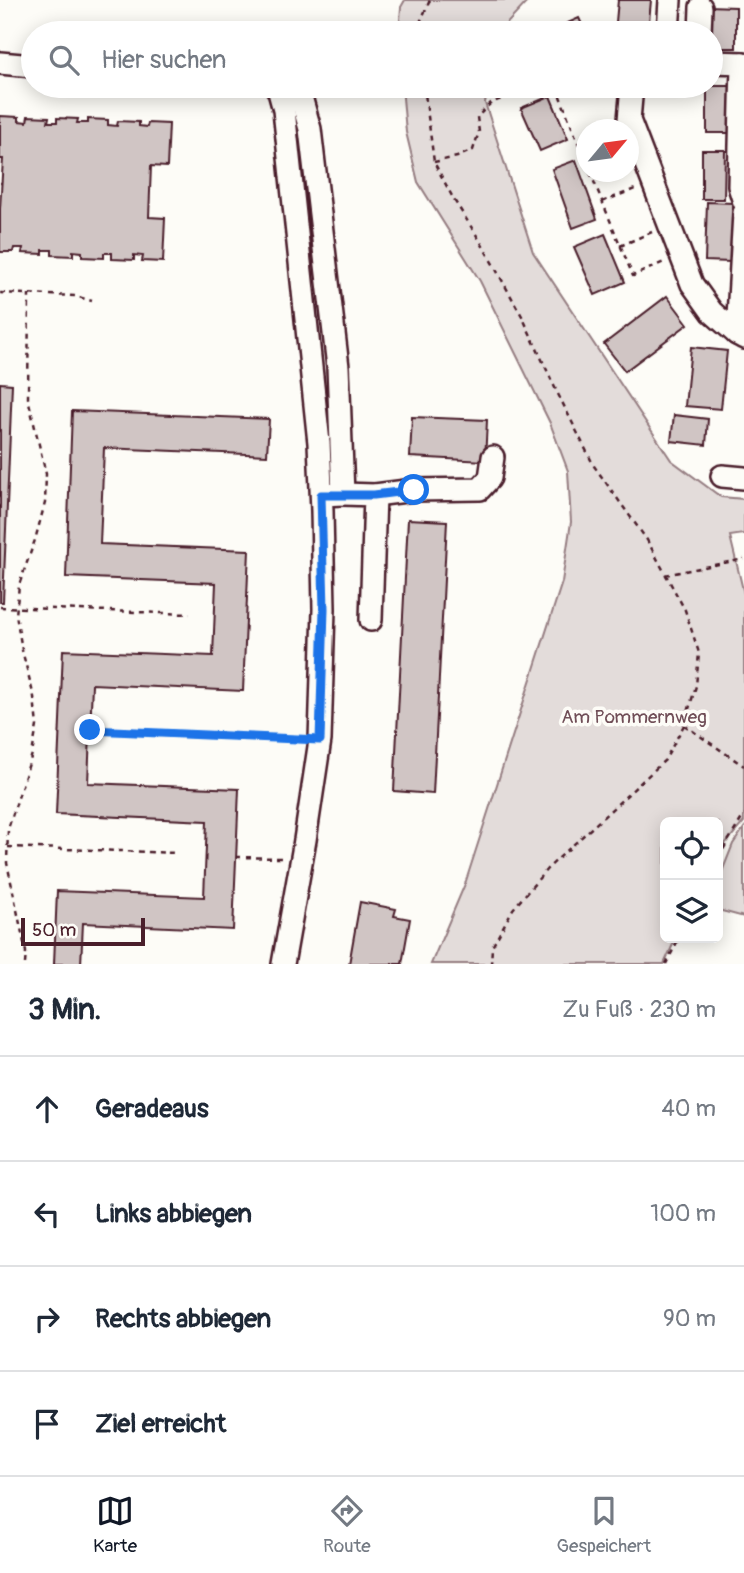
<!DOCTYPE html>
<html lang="de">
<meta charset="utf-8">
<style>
body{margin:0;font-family:Pangolin,sans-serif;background:#f2f2f3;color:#1f2937}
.controls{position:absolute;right:21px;bottom:21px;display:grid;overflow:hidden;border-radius:10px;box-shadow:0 4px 18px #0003}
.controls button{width:63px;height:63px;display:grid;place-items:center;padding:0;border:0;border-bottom:2px solid #e0e1e3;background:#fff;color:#1f2937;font:35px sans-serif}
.compass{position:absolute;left:576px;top:119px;width:63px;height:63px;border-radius:50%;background:#fff;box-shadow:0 4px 18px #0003;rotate:61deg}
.scale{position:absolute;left:21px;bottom:18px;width:124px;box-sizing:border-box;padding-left:7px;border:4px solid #4a1f2b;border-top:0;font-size:19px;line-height:24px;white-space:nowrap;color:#4a1f2b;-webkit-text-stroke:5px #fdfcf7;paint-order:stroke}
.stop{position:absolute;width:21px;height:21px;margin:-16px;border:5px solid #1a73e8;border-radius:50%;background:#fff}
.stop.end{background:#1a73e8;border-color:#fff;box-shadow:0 2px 7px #0008}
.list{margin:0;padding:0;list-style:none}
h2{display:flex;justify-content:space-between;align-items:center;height:91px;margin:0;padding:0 28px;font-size:30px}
h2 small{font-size:23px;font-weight:400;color:#747a83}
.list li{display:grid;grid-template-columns:46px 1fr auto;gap:21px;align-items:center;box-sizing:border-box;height:105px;padding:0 28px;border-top:2px solid #e0e1e3}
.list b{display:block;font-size:26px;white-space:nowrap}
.list em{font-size:23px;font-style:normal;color:#747a83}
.icon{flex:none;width:38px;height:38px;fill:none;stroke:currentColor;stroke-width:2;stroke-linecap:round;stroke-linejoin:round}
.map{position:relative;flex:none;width:744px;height:964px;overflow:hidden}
.search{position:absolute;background:#fff;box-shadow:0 4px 18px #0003;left:21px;right:21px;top:21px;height:77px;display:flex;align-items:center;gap:18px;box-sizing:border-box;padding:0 24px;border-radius:38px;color:#747a83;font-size:26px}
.sheet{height:511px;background:#fff}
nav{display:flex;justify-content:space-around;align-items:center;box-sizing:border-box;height:98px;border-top:2px solid #e0e1e3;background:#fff;font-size:19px;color:#747a83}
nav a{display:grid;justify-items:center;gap:4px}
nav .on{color:#111827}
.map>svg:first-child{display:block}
.green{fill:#e3dcda;stroke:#967e82;stroke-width:2}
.building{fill:#d0c5c4;stroke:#4a1f2b;stroke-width:2}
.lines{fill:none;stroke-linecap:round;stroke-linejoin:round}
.minor-casing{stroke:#4a1f2b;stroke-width:26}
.path{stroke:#4a1f2b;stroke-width:2.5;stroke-dasharray:5 5;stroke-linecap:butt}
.minor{stroke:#fdfcf7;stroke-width:21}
.route{stroke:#1a73e8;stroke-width:9}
.labels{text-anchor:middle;stroke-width:7;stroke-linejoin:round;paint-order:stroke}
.park-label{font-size:19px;fill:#704e57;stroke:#fdfcf7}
</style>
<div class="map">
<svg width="744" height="964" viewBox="0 0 744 964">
<rect width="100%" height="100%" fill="#fdfcf7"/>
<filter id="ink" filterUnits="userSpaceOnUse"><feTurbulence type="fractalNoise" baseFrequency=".0143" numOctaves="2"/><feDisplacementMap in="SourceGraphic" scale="14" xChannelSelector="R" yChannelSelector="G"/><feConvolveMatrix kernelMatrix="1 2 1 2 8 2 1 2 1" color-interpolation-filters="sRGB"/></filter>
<g filter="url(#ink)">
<g class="green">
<path d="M405 0H529L498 33H399L401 7Z"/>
<path d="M402 86H488L485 103 533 252 671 460 721 497 744 499V534L730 536 744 594V822L718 852V822H665V938H676L664 964H431L465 884 562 582 571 522 568 471 550 423 480 281 418 182 406 132Z"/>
<path d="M744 828V917L718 910V882L733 844Z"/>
</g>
<g class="building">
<path d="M618 0H651L648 33H615Z"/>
<path d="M708 6 736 7V48H711V33H708Z"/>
<path d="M579 18 586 33H545Z"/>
<path d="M676 23 689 24 688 33H675Z"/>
<rect x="707" y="86" width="24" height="47"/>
<path d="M550 96 568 139 540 151 521 108Z"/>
<path d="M0 116 19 117V121L27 122 28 116 49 117 48 122H57V118L78 119 77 123H88V119L108 120V125L117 126 118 121 139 122V126L147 127 148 123 169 124 167 167 151 166 149 217 165 218 163 262 142 261 143 256 134 255V260L112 259V253H104V258L82 257V252L73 251V256L52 255V250H43V254L22 253 23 248H14L13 252H0V209L3 159H0Z"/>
<path d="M702 150H725L724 199H702Z"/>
<path d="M576 160 597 219 573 228 552 169Z"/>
<path d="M707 202 733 203 731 262 705 261Z"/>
<path d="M605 234 625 282 595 295 574 247Z"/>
<path d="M667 296 688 324 625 371 604 344Z"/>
<path d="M691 347 727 351 721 409 685 406Z"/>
<path d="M0 383 12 384 3 602H0Z"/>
<path d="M72 411 269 419 267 455 104 448 100 544 249 550 243 691 92 684 88 783 239 789 233 930 83 923 81 964H54L57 891 204 897 207 821 56 814 63 650 213 656 216 583 66 577Z"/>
<path d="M674 415 708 419 706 445 671 441Z"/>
<path d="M412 417 487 420 485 461 410 457Z"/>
<path d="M408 519 447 521 433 794 394 791Z"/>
<path d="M360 902 396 909 394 916 410 919 402 964H349Z"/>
</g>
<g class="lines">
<g class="minor-casing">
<g id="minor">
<path d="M668 33 670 0"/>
<path d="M700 33 701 7"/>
<path d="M711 62 744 63"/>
<path d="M0 63 33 66"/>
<path d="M742 63 739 186 744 202"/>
<path d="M275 86 278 88 284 110 319 443 322 511 324 609 320 740 305 840 283 964"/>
<path d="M298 86 310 129 338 367 343 494 322 495"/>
<path d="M632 86 629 120 692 284 712 312 737 334 744 338"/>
<path d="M737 334 744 213"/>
<path d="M722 476 744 478"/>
<path d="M343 494 375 495 371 620"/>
<path d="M375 495 414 490 480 489 490 478 493 457"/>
</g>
</g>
<g class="path">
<path d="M419 33 418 27 430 0"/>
<path d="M424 86 434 162 454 200 479 239 522 316 556 390 594 466 647 540 685 610 699 653 696 686 684 725 665 760 547 869 513 909 492 947 491 964"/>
<path d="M556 86 586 163"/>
<path d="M434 162 457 157 473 150 479 132 477 117 491 103 536 86"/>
<path d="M590 172 633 276 664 262"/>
<path d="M0 183H2"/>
<path d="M602 202 635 189"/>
<path d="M620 246 652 232"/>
<path d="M0 293 75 296 92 301"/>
<path d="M665 575 744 559"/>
<path d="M0 607 190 614"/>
<path d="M684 725 744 766"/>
<path d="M90 730 300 739"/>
<path d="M8 847 177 853"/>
<path d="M236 857 281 858"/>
<path d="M718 858 744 815"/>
<path d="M25 964 26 952 7 863 8 829 32 754 37 726 34 697 22 650 16 615 19 585 35 540 45 503 46 474 28 398 29 294"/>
<path d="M666 964 679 938"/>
</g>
<use href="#minor" class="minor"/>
</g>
</g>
<g class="lines" filter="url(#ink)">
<path class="route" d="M90 730 320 740 324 609 321 495H374L414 490"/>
</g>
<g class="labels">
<g class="park-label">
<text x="634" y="723">Am Pommernweg</text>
</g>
</g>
</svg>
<div class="controls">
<button><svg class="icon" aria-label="locate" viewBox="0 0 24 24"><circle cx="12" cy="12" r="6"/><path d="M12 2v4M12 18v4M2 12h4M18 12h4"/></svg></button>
<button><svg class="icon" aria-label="layers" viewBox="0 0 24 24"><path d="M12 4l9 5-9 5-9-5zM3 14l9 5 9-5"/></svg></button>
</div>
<svg class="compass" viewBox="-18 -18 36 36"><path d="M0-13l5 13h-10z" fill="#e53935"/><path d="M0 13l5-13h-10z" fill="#747a83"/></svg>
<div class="scale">50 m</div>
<div class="stop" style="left:414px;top:490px"></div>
<div class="stop end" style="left:90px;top:730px"></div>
<div class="search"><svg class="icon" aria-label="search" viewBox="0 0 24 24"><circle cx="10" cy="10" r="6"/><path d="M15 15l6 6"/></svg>Hier suchen</div>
</div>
<section class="sheet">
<h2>3 Min.<small>Zu Fuß · 230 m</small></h2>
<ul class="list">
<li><svg class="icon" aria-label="ahead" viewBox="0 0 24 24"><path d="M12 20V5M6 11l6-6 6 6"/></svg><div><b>Geradeaus</b></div><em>40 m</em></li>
<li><svg class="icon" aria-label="left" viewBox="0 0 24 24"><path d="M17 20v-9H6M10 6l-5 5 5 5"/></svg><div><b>Links abbiegen</b></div><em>100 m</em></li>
<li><svg class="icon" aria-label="right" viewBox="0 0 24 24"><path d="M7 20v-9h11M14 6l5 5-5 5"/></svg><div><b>Rechts abbiegen</b></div><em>90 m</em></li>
<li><svg class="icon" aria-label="arrive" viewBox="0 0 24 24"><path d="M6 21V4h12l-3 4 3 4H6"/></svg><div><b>Ziel erreicht</b></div></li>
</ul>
</section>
<nav>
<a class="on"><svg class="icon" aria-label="map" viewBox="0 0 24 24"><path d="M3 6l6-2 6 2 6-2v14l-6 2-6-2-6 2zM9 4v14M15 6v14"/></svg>Karte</a>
<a><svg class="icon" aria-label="directions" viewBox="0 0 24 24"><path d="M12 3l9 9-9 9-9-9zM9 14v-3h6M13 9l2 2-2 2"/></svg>Route</a>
<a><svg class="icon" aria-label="saved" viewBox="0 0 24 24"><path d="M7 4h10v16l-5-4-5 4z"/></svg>Gespeichert</a>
</nav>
